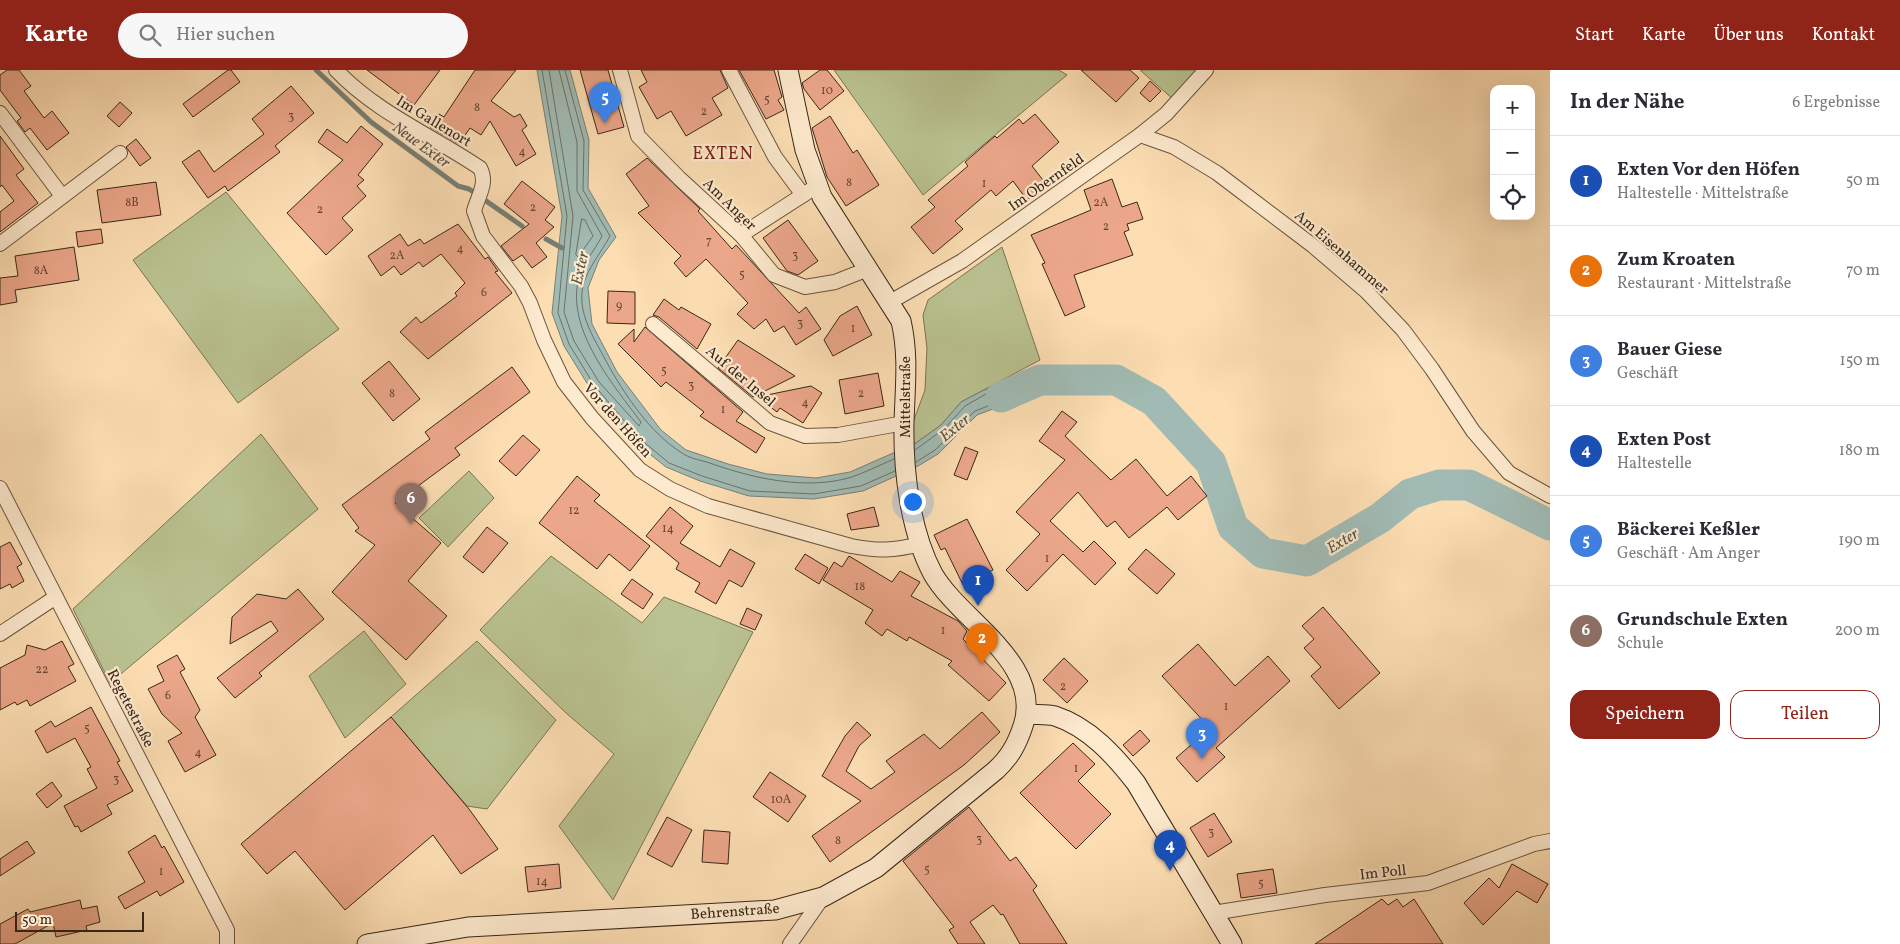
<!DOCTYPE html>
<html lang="de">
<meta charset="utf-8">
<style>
body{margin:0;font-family:Vollkorn,serif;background:#f7f7f7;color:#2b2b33}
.controls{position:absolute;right:15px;top:15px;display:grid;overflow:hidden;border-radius:10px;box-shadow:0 5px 20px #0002}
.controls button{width:45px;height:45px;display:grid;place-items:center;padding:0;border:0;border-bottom:1px solid #e1e1e2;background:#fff;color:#2b2b33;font:25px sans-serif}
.scale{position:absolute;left:15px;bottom:12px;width:129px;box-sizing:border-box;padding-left:5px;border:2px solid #392718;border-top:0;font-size:14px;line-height:18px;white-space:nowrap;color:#392718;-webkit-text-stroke:4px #feeace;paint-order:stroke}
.you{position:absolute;left:912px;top:431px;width:18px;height:18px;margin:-12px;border:4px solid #fff;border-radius:50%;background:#1a73e8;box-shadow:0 0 0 8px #1a73e833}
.badge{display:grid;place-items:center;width:32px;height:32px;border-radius:50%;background:#8f2418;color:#fff;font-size:16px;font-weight:700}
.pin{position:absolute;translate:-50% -41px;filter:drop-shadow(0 1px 2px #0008)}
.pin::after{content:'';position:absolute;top:26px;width:18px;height:15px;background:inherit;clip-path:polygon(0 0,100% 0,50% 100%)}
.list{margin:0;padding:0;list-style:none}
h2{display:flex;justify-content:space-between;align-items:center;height:65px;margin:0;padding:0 20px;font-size:21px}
h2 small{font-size:16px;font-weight:400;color:#7c7c81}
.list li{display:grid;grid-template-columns:32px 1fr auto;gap:15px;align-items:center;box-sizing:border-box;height:90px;padding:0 20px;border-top:1px solid #e1e1e2}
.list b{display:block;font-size:19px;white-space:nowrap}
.list p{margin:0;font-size:16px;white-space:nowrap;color:#7c7c81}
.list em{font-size:16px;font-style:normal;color:#7c7c81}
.actions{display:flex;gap:10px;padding:15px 20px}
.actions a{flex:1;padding:11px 0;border:1px solid #8f2418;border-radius:15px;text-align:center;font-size:18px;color:#8f2418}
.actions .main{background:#8f2418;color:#fff}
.icon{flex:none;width:28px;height:28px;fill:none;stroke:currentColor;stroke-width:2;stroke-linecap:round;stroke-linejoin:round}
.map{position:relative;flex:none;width:1550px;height:874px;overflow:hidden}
header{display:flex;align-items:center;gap:30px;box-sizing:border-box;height:70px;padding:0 25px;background:#8f2418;color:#fff}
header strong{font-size:24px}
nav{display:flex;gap:28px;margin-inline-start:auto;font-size:18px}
.search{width:350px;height:45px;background:#f7f7f7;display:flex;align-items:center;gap:12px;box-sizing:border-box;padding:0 18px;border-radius:28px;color:#7c7c81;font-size:19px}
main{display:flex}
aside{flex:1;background:#fff}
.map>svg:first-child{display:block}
.green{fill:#bac291;stroke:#7a7454}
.water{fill:#a1bbb4;stroke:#778076}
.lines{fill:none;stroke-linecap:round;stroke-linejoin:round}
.shore{stroke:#6d7166;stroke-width:1}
.stream{stroke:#778076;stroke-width:5}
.river{stroke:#a1bbb4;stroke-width:31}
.building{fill:#eca78a;stroke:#392718}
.street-casing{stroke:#6a553f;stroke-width:16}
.secondary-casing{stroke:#392718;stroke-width:21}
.street{stroke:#feeace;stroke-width:14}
.secondary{stroke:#feeace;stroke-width:19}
.labels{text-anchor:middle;stroke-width:4.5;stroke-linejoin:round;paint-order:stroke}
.number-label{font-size:12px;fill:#664734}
.street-label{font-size:15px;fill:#392718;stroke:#feeace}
.water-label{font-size:16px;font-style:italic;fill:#585347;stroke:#feeace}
.quarter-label{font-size:18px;letter-spacing:1px;fill:#7a1f14;stroke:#feeace}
</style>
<header>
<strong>Karte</strong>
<div class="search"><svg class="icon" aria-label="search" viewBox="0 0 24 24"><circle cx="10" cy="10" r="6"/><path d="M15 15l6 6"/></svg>Hier suchen</div>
<nav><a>Start</a><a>Karte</a><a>Über uns</a><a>Kontakt</a></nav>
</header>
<main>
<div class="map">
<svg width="1550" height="874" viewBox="0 0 1550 874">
<rect width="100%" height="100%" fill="#fddeb3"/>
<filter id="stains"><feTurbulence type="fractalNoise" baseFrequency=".004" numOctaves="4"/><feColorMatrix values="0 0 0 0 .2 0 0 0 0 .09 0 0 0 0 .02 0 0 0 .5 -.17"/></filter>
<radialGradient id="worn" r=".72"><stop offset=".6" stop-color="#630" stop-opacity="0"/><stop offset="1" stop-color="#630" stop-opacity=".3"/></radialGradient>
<g class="green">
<path d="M834 0H1059L1067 5 923 125Z"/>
<path d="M1140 0H1200L1174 30Z"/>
<path d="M226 122 339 259 238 333 133 190Z"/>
<path d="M1002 177 1040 290 961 332 941 355 913 375 912 355 925 320 927 278 923 245 928 230Z"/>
<path d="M261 364 318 439 110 613 73 539Z"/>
<path d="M469 401 494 428 448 477 419 448Z"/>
<path d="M551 486 642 553 664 527 753 562 613 830 559 756 614 684 566 643 480 560Z"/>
<path d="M364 561 406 614 345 668 309 606Z"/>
<path d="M477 571 556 650 487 739 467 736 391 647Z"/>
</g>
<path class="water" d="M537 0H570L589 70 588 118 616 167 599 190 588 218 592 254 617 302 661 360 686 380 728 394 767 404 816 408 850 402 916 373 941 355 961 332 984 320 1011 313 1040 310 1022 328 977 345 938 384 918 396 863 421 814 429 749 426 700 411 666 397 641 377 590 318 564 276 552 243 562 146Z"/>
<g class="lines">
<g class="shore">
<path d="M542 0 567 146 558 243 569 274 594 315 627 354 645 373 669 393 702 406 750 421 814 424 861 416 895 401"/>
<path d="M549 0 573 146 564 242 574 271 599 312 639 356 641 352C614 316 571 265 577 217 579 197 594 182 602 166L577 121V72L559 0"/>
<path d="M565 0 584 71 583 120 610 166C601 183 588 197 583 216 577 243 594 268 606 291 624 324 650 363 682 383 689 388 699 390 707 392 751 408 806 421 852 407 866 402 880 395 894 389"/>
<path d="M582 149 585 150 593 166 578 187 576 185Z"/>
<path d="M915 380 944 359 965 336 986 324 1012 318H1022L1019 324 975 341 935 380 916 392"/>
</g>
<g class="stream">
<path d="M316 0 371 52 458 116 469 119 522 156"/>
<path d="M546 169 562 178"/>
</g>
<path class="river" d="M1001 327 1040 310H1116L1154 331 1211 393 1233 457 1263 483 1307 491 1380 448 1410 424 1439 415H1469L1550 455"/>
</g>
<g class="building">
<path d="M7 0H19L31 16 24 21 44 48 52 41 69 63 47 80 30 58 25 62 17 51 21 48 0 20V5Z"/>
<path d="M228 0H231L240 12 193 47 183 34Z"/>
<path d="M367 0H440L414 35Z"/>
<path d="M475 0H516L491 31 514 47 520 44 527 56 522 60 536 84 516 96 490 51 481 65 470 58 459 74 430 57 439 44 444 47Z"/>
<path d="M580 0H608L624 57 598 64Z"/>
<path d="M641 0H720L728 18 712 28 722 45 686 66 671 41 657 49 639 17 647 12Z"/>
<path d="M739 0H774L782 27 778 30 784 40 766 49Z"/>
<path d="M820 0H827L844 21 820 40 804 19 802 13Z"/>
<path d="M1081 0H1130L1139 8 1116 32Z"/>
<path d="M1150 11 1161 21 1150 32 1140 23Z"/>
<path d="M291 16 314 43 275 76 280 82 228 121 225 116 208 128 182 92 199 80 214 102 264 64 252 49Z"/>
<path d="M120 32 132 43 119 57 107 46Z"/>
<path d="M1035 44 1059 72 1032 96 1046 114 1027 130 1013 111 996 126 991 120 955 151 963 159 933 184 911 157 935 137 928 130 968 96 965 92 995 66 997 68 1019 49 1023 54Z"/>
<path d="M830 46 853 83 857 80 879 115 846 136 827 107 812 58Z"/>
<path d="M361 56 383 74 358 105 364 110 357 116 366 126 342 148 353 160 326 185 287 143 343 90 318 72 327 59 347 73Z"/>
<path d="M0 66 24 99 16 105 38 133 0 162V142L14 131 2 115 0 117Z"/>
<path d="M136 69 151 88 140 96 126 77Z"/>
<path d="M647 88 700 139 698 141 732 179 736 175 799 243 806 237 821 259 796 275 784 256 774 262 766 249 754 259 737 244 748 233 706 189 686 207 674 193 681 186 638 143 649 136 626 104Z"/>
<path d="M1112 109 1122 137 1137 132 1143 149 1127 154 1129 160 1124 162 1133 185 1074 205 1085 237 1065 246 1042 194 1045 193 1031 165 1091 140 1084 120Z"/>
<path d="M522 111 555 137 545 150 554 157 536 173 547 187 532 198 522 185 513 191 501 176 529 154 504 134Z"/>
<path d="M156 112 161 145 102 153 97 120Z"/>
<path d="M788 150 818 191 798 205 787 201 763 168Z"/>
<path d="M458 154 485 189 488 187 498 201 495 202 512 223 428 289 400 262 416 247 421 253 457 226 455 223 465 213 441 184 423 197 419 192 401 205 394 196 381 206 368 186 400 164 408 176 420 169 424 174Z"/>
<path d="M101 159 103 173 78 177 76 162Z"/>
<path d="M74 177 79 210 15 220 17 232 0 235V208L18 206 15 186Z"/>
<path d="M608 221 635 222V254L607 253Z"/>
<path d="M664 229 679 240 681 237 711 254 697 279 659 247 653 245Z"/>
<path d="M857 236 872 265 833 286 824 270 840 246Z"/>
<path d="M645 257 743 342 736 351 765 368 756 383 700 346 704 342 666 312 661 317 618 274 634 259V272Z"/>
<path d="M738 270 762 285 795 306 753 327 718 298Z"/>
<path d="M389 291 420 329 393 351 362 313Z"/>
<path d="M512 297 530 322 455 378 460 385 395 433 441 473 408 511 447 546 406 590 332 522 375 475 355 461 359 458 342 435 430 369 425 362Z"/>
<path d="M878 303 884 336 845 344 839 310Z"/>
<path d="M811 316 822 323 803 353 780 338 777 342 757 327Z"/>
<path d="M1062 341 1077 352 1065 366 1111 410 1136 389 1167 426 1191 406 1207 426 1178 450 1167 437 1129 468 1115 451 1107 457 1078 422 1050 451 1083 482 1094 471 1116 493 1095 515 1063 484 1027 521 1006 500 1040 464 1016 442 1065 390 1039 371Z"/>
<path d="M523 365 540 380 516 406 499 391Z"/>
<path d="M965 377 978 382 967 410 954 405Z"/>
<path d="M577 406 600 425 594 431 650 476 630 501 609 484 597 499 539 453Z"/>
<path d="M670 437 693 456 680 473 720 497 730 479 755 493 742 517 729 510 716 534 695 522 700 513 676 499 679 493 646 466Z"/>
<path d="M874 437 879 456 851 460 847 444Z"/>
<path d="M967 449 993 500 963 515 945 478 941 480 934 465Z"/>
<path d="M487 457 508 473 483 503 463 487Z"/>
<path d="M10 472 22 494 17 497 24 511 12 518 10 514 0 519V477Z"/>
<path d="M1146 479 1175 504 1157 524 1128 499Z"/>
<path d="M805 484 828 498 819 514 795 499Z"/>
<path d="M849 486 892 512 900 501 920 512 911 526 958 551 967 561 963 569 1006 613 989 631 948 595 952 591 909 567 907 571 887 559 882 566 865 553 873 540 823 510 834 492 842 497Z"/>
<path d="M632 509 653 524 643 539 621 524Z"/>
<path d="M298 519 324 549 259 603 262 606 235 628 217 608 278 561 271 551 230 574 232 547 257 524 286 529Z"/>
<path d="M1323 537 1380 603 1339 639 1311 606 1321 597 1304 578 1314 569 1302 556Z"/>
<path d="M747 538 762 545 755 560 740 554Z"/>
<path d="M62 571 74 594 68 597 76 611 30 636 27 630 17 635 15 632 0 640V598L25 585 27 575 45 580Z"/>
<path d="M1198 574 1235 616 1268 586 1290 611 1216 678 1225 687 1197 712 1176 688 1199 668 1197 665 1207 655 1162 606Z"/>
<path d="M177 585 185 599 180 602 200 640 195 647 216 685 185 702 168 671 182 663 162 644 148 619 164 611 157 596Z"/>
<path d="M1064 588 1088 611 1067 633 1043 610Z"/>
<path d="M91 637 120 691 117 692 133 721 107 735 112 744 81 762 78 756 75 757 64 736 97 718 87 699 91 697 75 668 47 683 35 661 51 651 55 657Z"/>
<path d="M982 642 1000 662 964 695 830 792 812 766 861 731 822 706 845 666 857 652 871 665 859 676 846 701 871 719 895 702 886 691 924 664 940 679Z"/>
<path d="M391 647 469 739 498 779 461 804 433 765 345 840 295 781 267 804 241 774Z"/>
<path d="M1140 660 1150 671 1133 686 1123 675Z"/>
<path d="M1073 673 1095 694 1078 711 1111 744 1076 779 1020 723Z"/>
<path d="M770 702 806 726 788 752 753 727Z"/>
<path d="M52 712 62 726 47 738 36 724Z"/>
<path d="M969 737 1010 791 1016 787 1037 816 1033 820 1067 874H1020L1003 844 1001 845 993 835 970 852 985 874H958L949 860 954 857 903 791Z"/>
<path d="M1214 743 1232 772 1208 787 1190 758Z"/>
<path d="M667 747 692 760 672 797 647 784Z"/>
<path d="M704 760 730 762 728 794 702 792Z"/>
<path d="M155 765 162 778 164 776 184 812 160 826 157 821 125 839 118 827 145 812 128 782Z"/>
<path d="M27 771 35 783 0 806V789Z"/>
<path d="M559 794 561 818 528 822 525 797Z"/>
<path d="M1512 794 1548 814 1537 833 1517 821 1483 855 1464 833 1489 808 1499 818Z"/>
<path d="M1273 799 1277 823 1241 828 1237 804Z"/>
<path d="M1382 829 1388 835 1397 829 1403 837 1414 829 1443 874H1315Z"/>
<path d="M80 830 82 839 97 836 100 852 86 856 87 860 56 867 53 853 15 874H0V854L28 839 30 842Z"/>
</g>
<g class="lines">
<g class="street-casing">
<g id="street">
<path d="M336 0C377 43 431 65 480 98 488 113 478 126 474 141L483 166 521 216 530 233 544 270 564 312 592 348 640 400 670 419 708 436 851 476C877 481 894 481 920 474"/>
<path d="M620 0 638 66 679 108 741 165 774 205 805 217 835 212 868 199"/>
<path d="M729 0 775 87 803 125 817 116"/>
<path d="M0 43 62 126"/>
<path d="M1140 65 1174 77 1217 103 1312 175 1367 222 1403 260 1432 299 1473 361 1509 403 1550 426"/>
<path d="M741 165 803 125"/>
<path d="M0 174 120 83"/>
<path d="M890 232 962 191 1140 65 1166 44 1206 0"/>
<path d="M653 254 770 353 805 366 838 365 904 353"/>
<path d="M0 418 227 860V874"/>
<path d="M0 564 56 527"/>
<path d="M1213 843 1325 825 1428 813 1534 774 1550 771"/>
<path d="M790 874 823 827"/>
</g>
</g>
<g class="secondary-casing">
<g id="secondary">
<path d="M1027 644C1036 645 1046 644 1055 646 1089 657 1115 686 1136 713L1232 874"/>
<path d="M367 874 468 857 775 840 823 827 876 798 996 700C1010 687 1017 674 1023 656 1044 593 960 551 933 504 910 461 903 401 904 353 905 318 909 285 901 251L822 127 805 80 788 0"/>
</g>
</g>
<use href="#street" class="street"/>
<use href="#secondary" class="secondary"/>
</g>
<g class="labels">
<g class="number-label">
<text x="827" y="24">10</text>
<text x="767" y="33">5</text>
<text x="477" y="41">8</text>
<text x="704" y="45">2</text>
<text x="291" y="50">3</text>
<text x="522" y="85">4</text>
<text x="849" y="116">8</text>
<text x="984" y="117">1</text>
<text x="132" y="136">8B</text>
<text x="1101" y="136">2A</text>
<text x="533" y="141">2</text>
<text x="320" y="143">2</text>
<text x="1106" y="160">2</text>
<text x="709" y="174">7</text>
<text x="460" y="182">4</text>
<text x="397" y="189">2A</text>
<text x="795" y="189">3</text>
<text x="41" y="204">8A</text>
<text x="742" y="208">5</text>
<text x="484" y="226">6</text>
<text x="619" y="239">9</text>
<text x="800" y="257">3</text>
<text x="853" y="262">1</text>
<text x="664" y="304">5</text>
<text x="691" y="319">3</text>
<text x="392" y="327">8</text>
<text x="861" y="327">2</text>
<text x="805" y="336">4</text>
<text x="723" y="343">1</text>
<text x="574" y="444">12</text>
<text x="668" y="462">14</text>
<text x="1047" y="492">1</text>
<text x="860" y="520">18</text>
<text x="943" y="564">1</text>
<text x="42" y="603">22</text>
<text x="1063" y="620">2</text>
<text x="168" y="629">6</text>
<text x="1226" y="640">1</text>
<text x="87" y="662">5</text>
<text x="198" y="686">4</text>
<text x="1076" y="702">1</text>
<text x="116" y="713">3</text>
<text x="781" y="733">10A</text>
<text x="1211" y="766">3</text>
<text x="979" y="773">3</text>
<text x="838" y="774">8</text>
<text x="927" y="803">5</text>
<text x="161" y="805">1</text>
<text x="542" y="815">14</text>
<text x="1261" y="817">5</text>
</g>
<g class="street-label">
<text transform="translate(434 51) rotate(31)" y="5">Im Gallenort</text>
<text transform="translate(1046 112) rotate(-35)" y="5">Im Obernfeld</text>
<text transform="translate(730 134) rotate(44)" y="5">Am Anger</text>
<text transform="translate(1342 182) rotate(41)" y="5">Am Eisenhammer</text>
<text transform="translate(741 306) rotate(40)" y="5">Auf der Insel</text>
<text transform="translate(905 327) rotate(-90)" y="5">Mittelstraße</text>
<text transform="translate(618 350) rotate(48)" y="5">Vor den Höfen</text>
<text transform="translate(131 638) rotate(63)" y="5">Regetestraße</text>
<text transform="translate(1383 802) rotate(-6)" y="5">Im Poll</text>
<text transform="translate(735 841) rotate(-4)" y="5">Behrenstraße</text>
</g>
<g class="water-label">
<text transform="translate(422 74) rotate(36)" y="6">Neue Exter</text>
<text transform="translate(579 198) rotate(-78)" y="6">Exter</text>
<text transform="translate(954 357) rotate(-39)" y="6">Exter</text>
<text transform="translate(1342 470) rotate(-31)" y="6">Exter</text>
</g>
<g class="quarter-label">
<text x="723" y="89">EXTEN</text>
</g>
</g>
<rect width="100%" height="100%" filter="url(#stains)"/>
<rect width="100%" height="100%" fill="url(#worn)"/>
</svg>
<div class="controls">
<button>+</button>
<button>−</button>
<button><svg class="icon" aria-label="locate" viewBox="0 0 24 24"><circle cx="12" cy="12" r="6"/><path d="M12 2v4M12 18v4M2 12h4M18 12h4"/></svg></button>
</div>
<div class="scale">50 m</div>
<div class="you"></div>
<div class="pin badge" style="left:978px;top:536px;background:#1a4fb4">1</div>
<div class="pin badge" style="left:982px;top:594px;background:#e8710a">2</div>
<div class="pin badge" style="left:1202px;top:689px;background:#3f7fe0">3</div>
<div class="pin badge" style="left:1170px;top:801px;background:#1a4fb4">4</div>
<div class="pin badge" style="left:605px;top:53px;background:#3f7fe0">5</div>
<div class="pin badge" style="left:411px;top:454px;background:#8d6e63">6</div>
</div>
<aside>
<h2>In der Nähe<small>6 Ergebnisse</small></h2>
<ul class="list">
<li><span class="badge" style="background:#1a4fb4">1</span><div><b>Exten Vor den Höfen</b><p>Haltestelle · Mittelstraße</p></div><em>50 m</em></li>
<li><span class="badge" style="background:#e8710a">2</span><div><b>Zum Kroaten</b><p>Restaurant · Mittelstraße</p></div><em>70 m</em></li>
<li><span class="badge" style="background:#3f7fe0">3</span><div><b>Bauer Giese</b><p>Geschäft</p></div><em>150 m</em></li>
<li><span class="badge" style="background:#1a4fb4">4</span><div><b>Exten Post</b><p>Haltestelle</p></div><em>180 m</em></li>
<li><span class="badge" style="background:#3f7fe0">5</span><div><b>Bäckerei Keßler</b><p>Geschäft · Am Anger</p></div><em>190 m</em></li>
<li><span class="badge" style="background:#8d6e63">6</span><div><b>Grundschule Exten</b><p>Schule</p></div><em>200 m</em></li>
</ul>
<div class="actions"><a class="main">Speichern</a><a>Teilen</a></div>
</aside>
</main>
